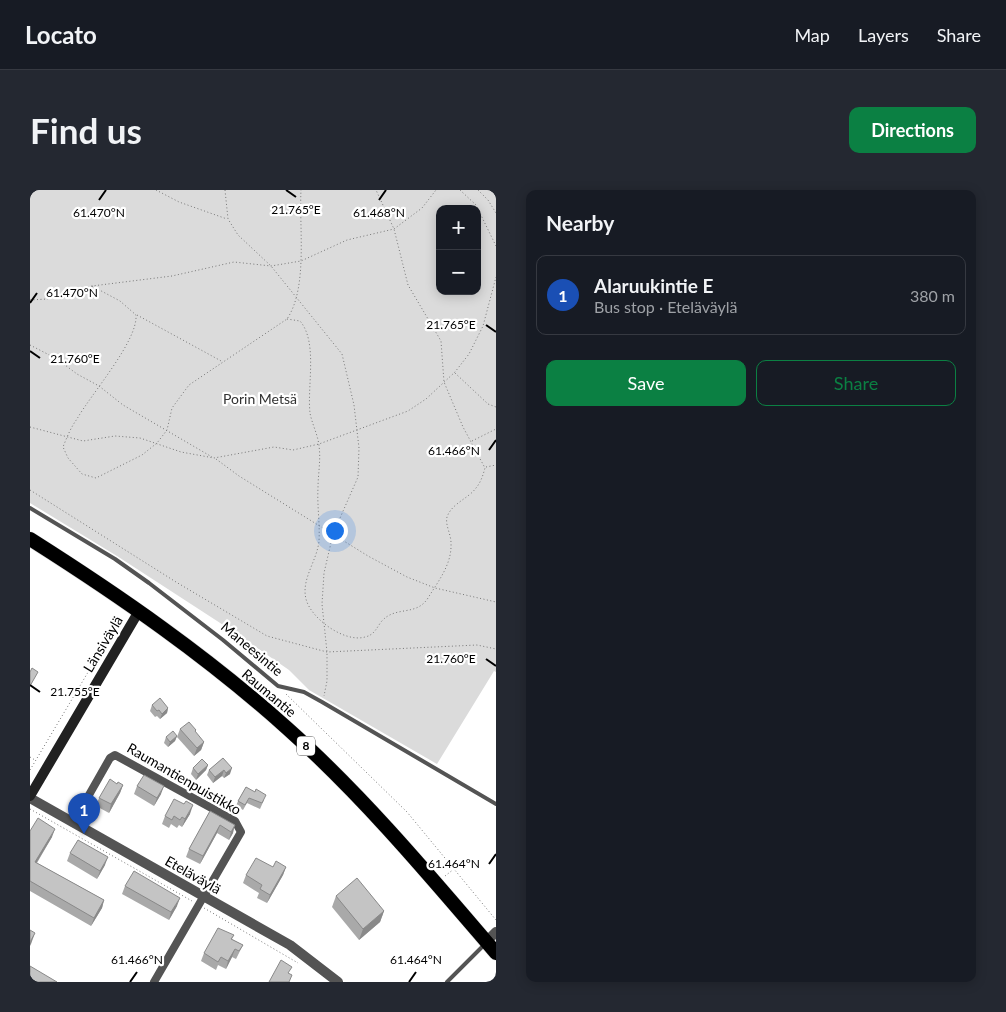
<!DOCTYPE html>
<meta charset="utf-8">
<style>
body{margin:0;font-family:Lato,sans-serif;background:#242831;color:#f1f3f6}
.controls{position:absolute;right:15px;top:15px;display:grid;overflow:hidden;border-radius:10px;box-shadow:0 2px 12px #0003}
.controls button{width:45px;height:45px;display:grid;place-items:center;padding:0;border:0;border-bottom:1px solid #363941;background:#171b24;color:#f1f3f6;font:25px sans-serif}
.you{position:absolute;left:304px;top:340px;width:18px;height:18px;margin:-12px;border:4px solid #fff;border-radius:50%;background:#1a73e8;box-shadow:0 0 0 8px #1a73e833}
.badge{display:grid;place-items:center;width:32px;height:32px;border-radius:50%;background:#0b8043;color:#fff;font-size:16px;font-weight:700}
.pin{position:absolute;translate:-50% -41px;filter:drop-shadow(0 1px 2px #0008)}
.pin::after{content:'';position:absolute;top:26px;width:18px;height:15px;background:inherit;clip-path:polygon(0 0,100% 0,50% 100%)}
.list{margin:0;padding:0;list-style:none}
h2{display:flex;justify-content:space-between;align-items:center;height:65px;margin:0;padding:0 20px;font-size:21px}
h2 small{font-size:16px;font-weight:400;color:#9ea1a6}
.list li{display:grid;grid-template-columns:32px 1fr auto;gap:15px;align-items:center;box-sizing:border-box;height:80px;margin:0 10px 10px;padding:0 10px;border:1px solid #363941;border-radius:10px}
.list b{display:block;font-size:19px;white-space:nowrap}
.list p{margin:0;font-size:16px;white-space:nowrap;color:#9ea1a6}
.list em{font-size:16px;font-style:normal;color:#9ea1a6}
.actions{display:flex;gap:10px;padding:15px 20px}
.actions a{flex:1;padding:11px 0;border:1px solid #0b8043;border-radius:10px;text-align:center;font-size:18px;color:#0b8043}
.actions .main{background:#0b8043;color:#fff}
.map{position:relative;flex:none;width:466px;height:792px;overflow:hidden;border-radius:10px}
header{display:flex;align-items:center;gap:30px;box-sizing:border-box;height:70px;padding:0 25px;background:#171b24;border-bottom:1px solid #363941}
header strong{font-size:24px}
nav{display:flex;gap:28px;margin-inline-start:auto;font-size:18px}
.intro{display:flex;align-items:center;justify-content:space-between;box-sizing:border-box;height:120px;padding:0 30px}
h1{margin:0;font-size:35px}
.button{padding:12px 22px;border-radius:10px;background:#0b8043;color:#fff;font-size:18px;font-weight:700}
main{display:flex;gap:30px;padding:0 30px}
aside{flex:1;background:#171b24;border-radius:10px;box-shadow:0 2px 12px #0003}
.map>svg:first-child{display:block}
.green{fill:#dbdbdb;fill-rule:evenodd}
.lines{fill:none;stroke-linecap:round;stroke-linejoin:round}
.trunk-casing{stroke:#dbdbdb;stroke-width:15}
.path{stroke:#767676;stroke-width:1;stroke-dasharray:1 2.5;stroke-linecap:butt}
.service{stroke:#545454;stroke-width:4}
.minor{stroke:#545454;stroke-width:8}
.tertiary{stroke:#545454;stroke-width:10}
.secondary{stroke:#212121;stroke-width:10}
.trunk{stroke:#000;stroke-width:14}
.wall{fill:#a9a9a9}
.shaded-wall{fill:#898989}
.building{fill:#c4c4c4;stroke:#898989}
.ticks{fill:none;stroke:#000;stroke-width:2}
.labels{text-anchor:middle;stroke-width:4.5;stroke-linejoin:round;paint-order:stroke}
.shield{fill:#fff;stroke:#4c4c4c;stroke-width:1}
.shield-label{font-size:12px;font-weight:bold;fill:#000}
.park-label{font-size:14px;fill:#323232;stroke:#fff}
.street-label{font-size:14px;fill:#000;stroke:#fff}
.ticks-label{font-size:12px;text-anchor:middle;fill:#000;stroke:#fff;stroke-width:4.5;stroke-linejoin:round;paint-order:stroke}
</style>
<header>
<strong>Locato</strong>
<nav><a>Map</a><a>Layers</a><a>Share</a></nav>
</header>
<div class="intro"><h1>Find us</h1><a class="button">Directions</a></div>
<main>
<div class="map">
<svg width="466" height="792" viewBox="0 0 466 792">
<rect width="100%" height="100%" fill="#fff"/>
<path class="green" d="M0 0H466V482L464 481 407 574 279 500 259 480 204 442 87 366 0 313ZM410 19H447V101H410Z"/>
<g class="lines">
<g class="trunk-casing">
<path id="trunk" d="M0 349C90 406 178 467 258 539 334 607 400 686 466 763"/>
</g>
<g class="path">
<path d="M126 0 149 12 197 29"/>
<path d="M195 0 198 29 208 45 241 76 312 164 324 215 329 258 328 287 303 344 294 383 292 414 297 462V491L294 506"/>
<path d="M430 0 446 15 466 56"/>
<path d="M448 0 458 10 466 23"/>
<path d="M466 0V5"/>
<path d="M62 96 90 111 106 125C108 151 61 204 47 229 41 237 37 247 33 257L38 268 52 284 66 288 112 265 127 253 137 240 142 218 159 195 257 129C278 98 269 38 271 0"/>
<path d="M0 110 17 109 62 96 142 86 204 72 241 76 271 71 317 50 364 39 392 18 406 0"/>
<path d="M107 125 193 172"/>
<path d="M257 129 270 131C288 152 277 196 280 223 282 234 288 245 289 256 291 270 288 284 288 298 287 315 290 333 289 351 287 371 271 389 276 409 281 429 315 453 335 447 344 445 346 439 351 432 365 415 386 427 398 408 409 390 422 374 421 353 421 344 415 335 417 327 422 313 438 309 446 298 451 292 453 285 455 278L433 237 414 192 411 151 378 95 364 39 346 0"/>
<path d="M0 155 27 169 47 184 69 196 93 215 182 267"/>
<path d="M425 183 458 214 466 217"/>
<path d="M0 237 53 251 85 246 110 248 151 262 184 268 244 257 263 260 289 254 378 221 396 209 425 182 439 164 453 136 466 87"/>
<path d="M442 251 466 239"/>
<path d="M186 269 209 286 338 366 377 387 405 398 466 412"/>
<path d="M456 277 466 275"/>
<path d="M0 300 146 392 237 446 297 462 447 455 466 459"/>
<path d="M256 504 377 622 466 730"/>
<path d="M0 567 5 570"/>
<path d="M0 580 70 462 74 455 80 453"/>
<path d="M0 619 162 711"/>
<path d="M415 686 424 679"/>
<path d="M174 718 268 773"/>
</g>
<g class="service">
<path d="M0 318 85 369 119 393 193 450 248 496 274 502 292 512 466 614"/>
<path d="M417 792 455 754"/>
</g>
<path class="minor" d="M43 633 80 568 85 565 205 631 211 642 124 792"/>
<g class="tertiary">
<path d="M0 608 260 755 308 792"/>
<path d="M456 752 466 742"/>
</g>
<path class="secondary" d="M0 606 109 421"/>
<use href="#trunk" class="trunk"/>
</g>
<g class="wall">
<path d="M122 515 138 518 137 523 130 529 127 526 125 527 120 521Z"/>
<path d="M150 539 174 552 171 560 164 566 147 547Z"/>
<path d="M147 546 145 551 138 557 134 553 136 547Z"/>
<path d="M193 568 200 584 194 588 192 586 183 593 177 585 179 580Z"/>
<path d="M178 575 176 580 166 590 161 584 163 578Z"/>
<path d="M87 594 93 595 90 603 79 623 66 616 69 608Z"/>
<path d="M107 596 131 604 124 616 104 604Z"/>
<path d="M216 597 234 610 230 619 217 613 213 620 206 616 208 611Z"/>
<path d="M180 621 203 643 199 650 187 643 170 674 156 667 159 659Z"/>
<path d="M160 624 152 637 149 635 147 638 141 634 139 638 132 634 135 626Z"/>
<path d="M0 641 22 647 7 673 74 710 72 718 61 736 0 701Z"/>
<path d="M40 663 75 675 67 689 37 671Z"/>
<path d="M243 677H256L253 685 237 713 227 708 229 703 213 693 216 685Z"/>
<path d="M95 696 147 716 139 730 92 704Z"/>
<path d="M306 706 354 721 350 732 329 750 302 717Z"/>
<path d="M204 745 202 749 213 755 206 769 202 767 196 779 188 775 186 780 171 771 174 763Z"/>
</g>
<g class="shaded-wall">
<path d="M138 518 137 523 130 529 132 524Z"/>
<path d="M147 546 145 551 138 557 140 552Z"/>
<path d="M174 552 171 560 164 566 167 558Z"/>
<path d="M178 575 176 580 166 590 168 584Z"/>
<path d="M202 578 200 584 194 588 196 583Z"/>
<path d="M194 580 192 586 183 593 185 587Z"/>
<path d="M93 595 90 603 79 623 81 614Z"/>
<path d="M134 596 131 604 124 616 127 608Z"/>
<path d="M163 615 160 624 152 637 155 629Z"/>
<path d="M190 635 187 643 170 674 173 666Z"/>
<path d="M205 635 203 643 199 650 201 642Z"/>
<path d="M25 639 22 647 2 680 5 672Z"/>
<path d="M78 667 75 675 67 689 70 681Z"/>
<path d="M256 677 253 685 237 713 240 705Z"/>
<path d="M150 708 147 716 139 730 141 722Z"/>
<path d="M74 710 72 718 61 736 64 728Z"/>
<path d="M354 721 350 732 329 750 333 739Z"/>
<path d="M5 743 1 754 0 756V752Z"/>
<path d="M205 759 202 767 196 779 198 771Z"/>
</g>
<g class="building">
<path d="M2 478 8 482 0 496V482Z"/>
<path d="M130 508 138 518 132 524 129 520 127 521 122 515Z"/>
<path d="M159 532 166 540 165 541 174 552 167 558 150 539Z"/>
<path d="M143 541 147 546 140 552 136 547Z"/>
<path d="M193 568 202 578 196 583 194 580 185 587 179 580Z"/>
<path d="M172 569 178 575 168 584 163 578Z"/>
<path d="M114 585 134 596 127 608 107 596Z"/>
<path d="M80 589 87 594 88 592 93 595 81 614 69 608Z"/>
<path d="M216 597 225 602 226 599 236 605 232 613 219 608 215 615 208 611Z"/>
<path d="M144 609 154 614 156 611 163 615 155 629 152 627 150 630 144 626 142 630 135 626Z"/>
<path d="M180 621 205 635 201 642 190 635 173 666 159 659Z"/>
<path d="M8 628 25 639 5 672 74 710 64 728 0 691V641Z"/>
<path d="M48 650 78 667 70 681 40 663Z"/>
<path d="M226 668 243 677 246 671 256 677 240 705 230 699 232 695 216 685Z"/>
<path d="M104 681 150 708 141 722 95 696Z"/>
<path d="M327 688 354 721 333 739 306 706Z"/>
<path d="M188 738 204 745 201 749 213 755 209 761 205 759 198 771 191 767 188 772 174 763Z"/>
<path d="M0 740 5 743 0 752Z"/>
<path d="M251 770 262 777 258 783 262 785 259 792H239Z"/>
<path d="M0 776 27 792H0Z"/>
</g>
<path class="ticks" d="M256 0 266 7M69 10 76 0M349 10 356 0M0 113 7 103M456 135 466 142M0 161 10 168M459 260 466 250M456 469 466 476M0 495 10 502M459 674 466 664M100 792 107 782M379 792 386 782"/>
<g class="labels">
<rect class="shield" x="267" y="546.5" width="18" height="19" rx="4"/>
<g class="shield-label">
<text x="276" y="560">8</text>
</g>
<g class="park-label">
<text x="230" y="214">Porin Metsä</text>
</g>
<g class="street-label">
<text transform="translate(73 454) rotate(-59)" y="5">Länsiväylä</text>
<text transform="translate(222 459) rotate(40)" y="5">Maneesintie</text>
<text transform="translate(239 503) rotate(40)" y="5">Raumantie</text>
<text transform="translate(154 589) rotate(30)" y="5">Raumantienpuistikko</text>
<text transform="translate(163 685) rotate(30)" y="5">Eteläväylä</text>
</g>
</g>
<g class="ticks-label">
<text x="266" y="24">21.765°E</text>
<text x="69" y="27">61.470°N</text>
<text x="349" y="27">61.468°N</text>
<text x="42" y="107">61.470°N</text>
<text x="421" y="139">21.765°E</text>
<text x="45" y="173">21.760°E</text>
<text x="424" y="265">61.466°N</text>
<text x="421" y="473">21.760°E</text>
<text x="45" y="506">21.755°E</text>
<text x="424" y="678">61.464°N</text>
<text x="107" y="774">61.466°N</text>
<text x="386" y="774">61.464°N</text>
</g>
</svg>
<div class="controls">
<button>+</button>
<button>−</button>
</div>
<div class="you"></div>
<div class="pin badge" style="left:54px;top:644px;background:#1a4fb4">1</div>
</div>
<aside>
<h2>Nearby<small></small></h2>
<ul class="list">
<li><span class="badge" style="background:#1a4fb4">1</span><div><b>Alaruukintie E</b><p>Bus stop · Eteläväylä</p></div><em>380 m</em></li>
</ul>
<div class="actions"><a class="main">Save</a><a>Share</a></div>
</aside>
</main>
